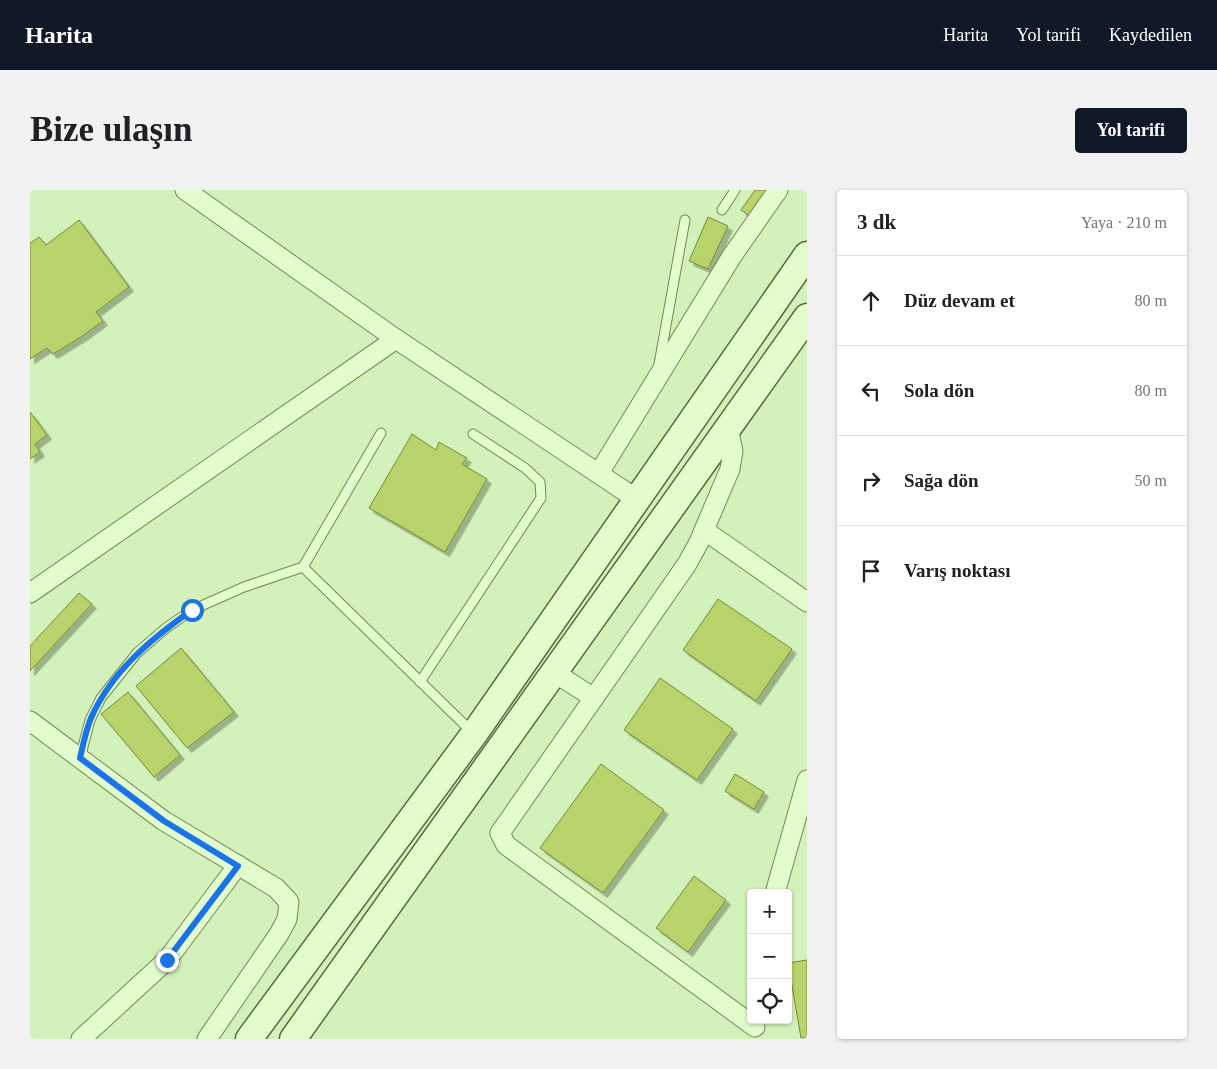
<!DOCTYPE html>
<html lang="tr">
<meta charset="utf-8">
<style>
body{margin:0;font-family:"Times New Roman",serif;background:#f2f2f2;color:#202124}
.controls{position:absolute;right:15px;bottom:15px;display:grid;overflow:hidden;border-radius:5px;box-shadow:0 1px 4px #0004}
.controls button{width:45px;height:45px;display:grid;place-items:center;padding:0;border:0;border-bottom:1px solid #e0e0e0;background:#fff;color:#202124;font:25px sans-serif}
.stop{position:absolute;width:15px;height:15px;margin:-11px;border:4px solid #1a73e8;border-radius:50%;background:#fff}
.stop.end{background:#1a73e8;border-color:#fff;box-shadow:0 1px 5px #0008}
.list{margin:0;padding:0;list-style:none}
h2{display:flex;justify-content:space-between;align-items:center;height:65px;margin:0;padding:0 20px;font-size:21px}
h2 small{font-size:16px;font-weight:400;color:#757577}
.list li{display:grid;grid-template-columns:32px 1fr auto;gap:15px;align-items:center;box-sizing:border-box;height:90px;padding:0 20px;border-top:1px solid #e0e0e0}
.list b{display:block;font-size:19px;white-space:nowrap}
.list em{font-size:16px;font-style:normal;color:#757577}
.icon{flex:none;width:28px;height:28px;fill:none;stroke:currentColor;stroke-width:2;stroke-linecap:round;stroke-linejoin:round}
.map{position:relative;flex:none;width:777px;height:849px;overflow:hidden;border-radius:5px}
header{display:flex;align-items:center;gap:30px;box-sizing:border-box;height:70px;padding:0 25px;background:#111827;color:#fff}
header strong{font-size:24px}
nav{display:flex;gap:28px;margin-inline-start:auto;font-size:18px}
.intro{display:flex;align-items:center;justify-content:space-between;box-sizing:border-box;height:120px;padding:0 30px}
h1{margin:0;font-size:35px}
.button{padding:12px 22px;border-radius:5px;background:#111827;color:#fff;font-size:18px;font-weight:700}
main{display:flex;gap:30px;padding:0 30px}
aside{flex:1;background:#fff;border-radius:5px;box-shadow:0 1px 4px #0004}
.map>svg:first-child{display:block}
.building{fill:#b8d36c;stroke:#768b37;filter:url(#shadow)}
.lines{fill:none;stroke-linecap:round;stroke-linejoin:round}
.service-casing{stroke:#758953;stroke-width:11}
.minor-casing{stroke:#758953;stroke-width:21}
.secondary-casing{stroke:#586b36;stroke-width:29}
.service{stroke:#e2fccd;stroke-width:9}
.minor{stroke:#e2fccd;stroke-width:19}
.secondary{stroke:#e2fccd;stroke-width:26}
.route{stroke:#1a73e8;stroke-width:6}
</style>
<header>
<strong>Harita</strong>
<nav><a>Harita</a><a>Yol tarifi</a><a>Kaydedilen</a></nav>
</header>
<div class="intro"><h1>Bize ulaşın</h1><a class="button">Yol tarifi</a></div>
<main>
<div class="map">
<svg width="777" height="849" viewBox="0 0 777 849">
<defs>
<filter id="shadow"><feDropShadow dx="4.5" dy="4.5" stdDeviation="0" flood-color="#0004"/></filter>
</defs>
<rect width="100%" height="100%" fill="#d3f1ba"/>
<g class="building">
<path d="M725 0H746L726 30 711 20Z"/>
<path d="M678 27 698 36 678 79 659 71Z"/>
<path d="M49 30 99 97 66 122 73 131 51 147 23 164 17 158 0 169V53L9 47 16 55Z"/>
<path d="M0 222 17 245 5 254 10 262 0 269Z"/>
<path d="M382 244 406 260 409 252 437 268 432 274 457 289 415 362 339 318Z"/>
<path d="M49 403 62 414 0 481V456Z"/>
<path d="M688 409 762 459 726 511 653 460Z"/>
<path d="M151 458 204 522 157 558 106 496Z"/>
<path d="M630 488 703 539 667 590 594 540Z"/>
<path d="M98 502 150 565 124 587 71 524Z"/>
<path d="M571 574 634 620 573 703 510 658Z"/>
<path d="M705 584 734 602 724 619 695 601Z"/>
<path d="M664 686 696 710 658 762 626 738Z"/>
<path d="M777 770V847L771 848 758 773Z"/>
</g>
<g class="lines">
<g class="service-casing">
<g id="service">
<path d="M692 20 705 0"/>
<path d="M629 174 655 30"/>
<path d="M273 377 442 542"/>
<path d="M390 492 511 308 510 292 495 278 443 244"/>
<path d="M50 568 60 530 71 508 107 463 136 438 162 420 214 397 273 377 351 243"/>
</g>
</g>
<g class="minor-casing">
<g id="minor">
<path d="M155 0 366 149 608 310"/>
<path d="M698 238 703 261 700 279 669 352 657 374 470 643 476 655 725 837"/>
<path d="M569 283 702 66 748 0"/>
<path d="M674 340 777 412"/>
<path d="M0 403 366 149"/>
<path d="M525 483 564 508"/>
<path d="M0 531 134 631 246 698 259 712 257 729 249 744 177 849"/>
<path d="M745 703 777 590"/>
<path d="M51 849 137 770 208 675"/>
</g>
</g>
<g class="secondary-casing">
<g id="secondary">
<path d="M219 849 444 544 777 65"/>
<path d="M263 849 777 127"/>
</g>
</g>
<use href="#service" class="service"/>
<use href="#minor" class="minor"/>
<use href="#secondary" class="secondary"/>
</g>
<g class="lines">
<path class="route" d="M137 770 208 676 134 631 50 568C53 555 56 540 61 528 82 481 121 449 162 420"/>
</g>
</svg>
<div class="controls">
<button>+</button>
<button>−</button>
<button><svg class="icon" aria-label="locate" viewBox="0 0 24 24"><circle cx="12" cy="12" r="6"/><path d="M12 2v4M12 18v4M2 12h4M18 12h4"/></svg></button>
</div>
<div class="stop" style="left:162px;top:420px"></div>
<div class="stop end" style="left:137px;top:770px"></div>
</div>
<aside>
<h2>3 dk<small>Yaya · 210 m</small></h2>
<ul class="list">
<li><svg class="icon" aria-label="ahead" viewBox="0 0 24 24"><path d="M12 20V5M6 11l6-6 6 6"/></svg><div><b>Düz devam et</b></div><em>80 m</em></li>
<li><svg class="icon" aria-label="left" viewBox="0 0 24 24"><path d="M17 20v-9H6M10 6l-5 5 5 5"/></svg><div><b>Sola dön</b></div><em>80 m</em></li>
<li><svg class="icon" aria-label="right" viewBox="0 0 24 24"><path d="M7 20v-9h11M14 6l5 5-5 5"/></svg><div><b>Sağa dön</b></div><em>50 m</em></li>
<li><svg class="icon" aria-label="arrive" viewBox="0 0 24 24"><path d="M6 21V4h12l-3 4 3 4H6"/></svg><div><b>Varış noktası</b></div></li>
</ul>
</aside>
</main>
